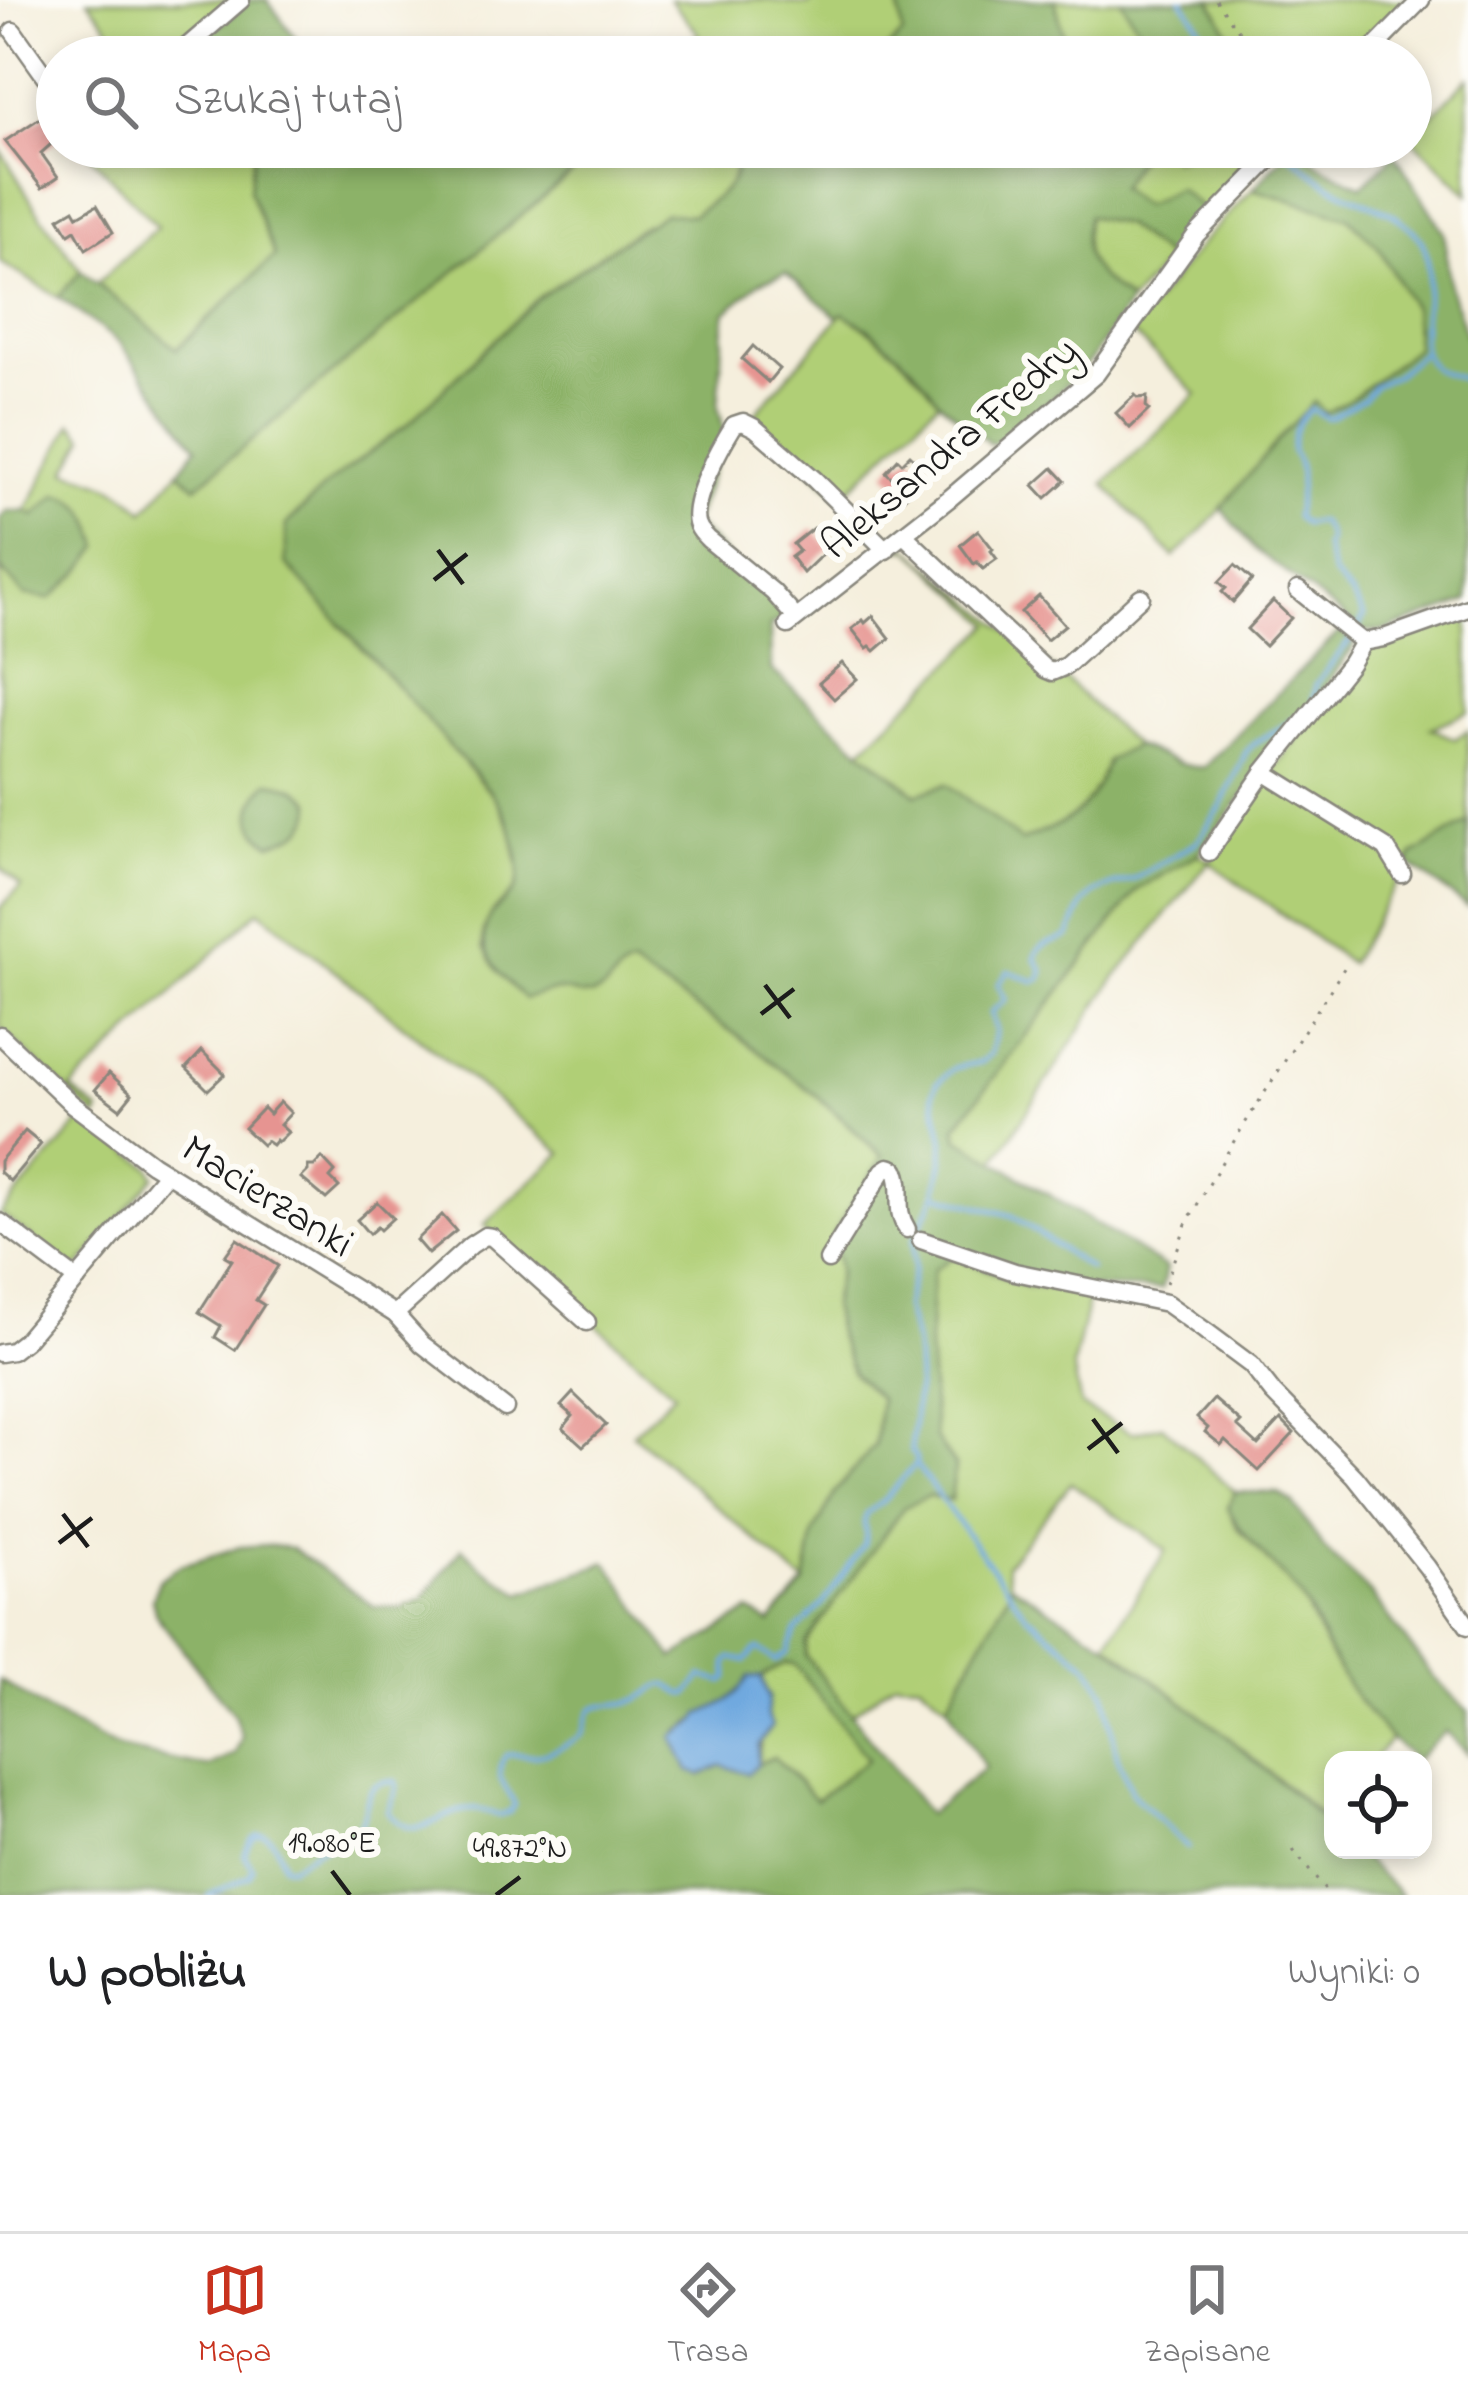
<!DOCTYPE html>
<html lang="pl">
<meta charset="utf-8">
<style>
body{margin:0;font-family:"Indie Flower",sans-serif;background:#f6f6f6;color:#202124}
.controls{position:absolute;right:36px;bottom:36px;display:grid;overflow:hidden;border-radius:24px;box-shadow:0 6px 18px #0003}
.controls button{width:108px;height:108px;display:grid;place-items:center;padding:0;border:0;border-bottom:3px solid #e0e0e0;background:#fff;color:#202124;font:60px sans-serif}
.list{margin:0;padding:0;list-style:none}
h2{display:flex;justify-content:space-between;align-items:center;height:156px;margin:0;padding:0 48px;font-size:51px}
h2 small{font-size:39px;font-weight:400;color:#757577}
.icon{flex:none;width:66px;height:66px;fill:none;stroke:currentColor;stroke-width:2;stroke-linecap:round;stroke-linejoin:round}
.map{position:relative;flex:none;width:1468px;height:1895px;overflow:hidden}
.search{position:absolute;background:#fff;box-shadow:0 6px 18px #0003;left:36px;right:36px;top:36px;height:132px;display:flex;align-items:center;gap:30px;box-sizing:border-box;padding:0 42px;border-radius:66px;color:#757577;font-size:45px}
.sheet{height:336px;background:#fff}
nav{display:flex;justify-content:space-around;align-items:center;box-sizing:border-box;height:168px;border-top:3px solid #e0e0e0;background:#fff;font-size:33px;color:#757577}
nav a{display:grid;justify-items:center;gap:6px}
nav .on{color:#c8321e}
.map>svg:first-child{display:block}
.green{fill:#b0cf76;stroke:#667649;stroke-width:3}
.forest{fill:#8cb267;stroke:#546742;stroke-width:3;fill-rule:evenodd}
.water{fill:#6fa9df;stroke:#46627e;stroke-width:3}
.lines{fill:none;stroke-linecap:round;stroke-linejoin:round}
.stream{stroke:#6fa9df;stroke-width:4.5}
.building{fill:#e69491}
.minor-casing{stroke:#88867c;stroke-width:21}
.path{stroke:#88867c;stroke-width:3;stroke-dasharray:3 9;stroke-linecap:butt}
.minor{stroke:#fff;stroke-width:16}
.ticks{fill:none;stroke:#1c1c1c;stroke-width:4.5}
.labels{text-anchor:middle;stroke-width:12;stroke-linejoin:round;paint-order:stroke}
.street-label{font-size:42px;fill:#1c1c1c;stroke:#fdfcf7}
.ticks-label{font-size:30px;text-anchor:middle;fill:#1c1c1c;stroke:#fdfcf7;stroke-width:12;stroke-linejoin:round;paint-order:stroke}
</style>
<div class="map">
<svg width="1468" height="1895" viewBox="0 0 1468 1895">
<rect width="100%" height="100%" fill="#fdfcf7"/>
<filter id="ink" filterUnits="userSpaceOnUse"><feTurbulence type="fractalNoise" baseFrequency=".00833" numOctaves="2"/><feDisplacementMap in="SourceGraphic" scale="24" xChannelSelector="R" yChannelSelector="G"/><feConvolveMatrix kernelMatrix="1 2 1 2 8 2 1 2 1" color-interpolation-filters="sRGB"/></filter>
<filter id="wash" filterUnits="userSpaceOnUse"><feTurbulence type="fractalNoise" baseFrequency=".004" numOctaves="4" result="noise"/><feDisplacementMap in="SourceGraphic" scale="48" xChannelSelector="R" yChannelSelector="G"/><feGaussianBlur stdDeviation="2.7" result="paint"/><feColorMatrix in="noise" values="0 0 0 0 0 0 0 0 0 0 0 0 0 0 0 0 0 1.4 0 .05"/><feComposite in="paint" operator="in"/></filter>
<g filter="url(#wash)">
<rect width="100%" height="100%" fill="#f5efdd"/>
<g class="green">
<path d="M88 0H232L167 57H132Z"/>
<path d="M670 0H766L808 5 814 0H898L903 34 879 57H669L699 34Z"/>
<path d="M1055 0H1121L1157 57H1063L1064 39Z"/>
<path d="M1211 0H1414L1361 57H1242Z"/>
<path d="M1468 78V194L1411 137Z"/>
<path d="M99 147H250L254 151 249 190 275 256 176 349 96 284 157 227 91 156Z"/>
<path d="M603 147H737L732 157 735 169 730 186 693 215H681L643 226 538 298 408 424 329 483 286 525 340 625 399 687 498 802 510 826 520 873 515 890 493 912 483 931V947L509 984 525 998C539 994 549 990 564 991 575 993 583 997 593 995 611 990 614 971 632 966L737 1035 816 1095 883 1157 833 1235 839 1270 832 1305 837 1333 853 1373 880 1399 875 1445 836 1491 814 1533 805 1583 633 1434 674 1393 484 1225 562 1153 259 910 71 1089 100 1112 97 1118 0 1028V908L21 886 0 867V568L4 575 95 529C86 511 80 498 58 495L34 516 26 511 72 423 85 437 67 471C99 481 120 486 144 511L179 471 197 486Z"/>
<path d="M1139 147H1164L1174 159 1206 147H1268L1273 152 1209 215 1143 206 1119 188 1142 153Z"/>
<path d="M0 149 37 210 81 271 58 297 0 262Z"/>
<path d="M1253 189 1348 217 1379 248 1413 308 1416 348 1354 397 1324 414 1314 403C1265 452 1226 511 1174 557L1104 484 1197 394 1131 332 1206 238Z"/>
<path d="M1088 215 1124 225 1169 259 1130 302C1095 274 1076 263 1088 215Z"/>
<path d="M843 313C882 337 912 365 939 401L841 498 753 416Z"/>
<path d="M903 544 1062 676 1135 746 1108 760C1087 815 1073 821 1020 842L947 785 917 794 861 750 991 624 909 549 897 548Z"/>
<path d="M1468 613V712L1431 728 1455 739 1468 730V822L1413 855 1350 963 1209 862 1112 982 994 1162 958 1138 956 1127 1137 890 1198 854 1210 861 1265 780 1367 648Z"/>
<path d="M84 1118 150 1167 155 1176 79 1267 73 1268 0 1214Z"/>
<path d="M954 1256 1091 1289 1073 1366 1081 1406 1132 1433 1162 1426 1235 1492 1228 1508 1237 1527 1300 1595 1332 1660 1352 1691 1391 1739 1372 1760H1333V1801L1320 1815 1222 1732 1107 1643 1166 1550 1071 1483 1006 1565 1010 1584 1005 1600 947 1705 919 1682 895 1681 851 1715 806 1656V1642L903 1507 928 1496 950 1499 955 1466 935 1438 929 1345 933 1270Z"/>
<path d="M785 1663 795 1664 868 1759 816 1800 774 1757 757 1764 769 1698 761 1677Z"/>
</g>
<g class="forest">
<path d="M250 0H267L310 57H183Z"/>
<path d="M898 0H1055L1064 39 1063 57H879L903 34Z"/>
<path d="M1121 0H1211L1242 57H1157Z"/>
<path d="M250 147H377L387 159 404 147H603L196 487 179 471 197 447 119 342 58 297 81 271 177 349 275 256 249 190 254 152Z"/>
<path d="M737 147H1139L1142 152 1119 188 1143 206 1178 188 1209 215 1169 259 1124 225 1088 216C1076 263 1096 274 1130 302L1090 361 1012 438 990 444 939 401 913 367 869 329 843 313 838 317 786 273 760 282 725 313 718 407 725 434 694 523 780 608 784 619 770 626 771 669 861 750 916 794 947 784 1021 841C1073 820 1087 815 1108 760L1135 746C1159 753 1180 769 1204 767L1340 631 1355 644 1308 712 1198 854 1137 890 956 1127 958 1138 1166 1268 1162 1289 1027 1287 954 1256 933 1270 929 1345 935 1437 955 1466 951 1500 928 1496 903 1508 806 1642V1656L928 1814 985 1768 947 1705 1005 1600 1010 1584 1107 1644 1222 1732 1333 1828V1850H1355L1401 1895H0V1680L47 1711 118 1749 208 1767 235 1754 242 1738 234 1715 156 1615 152 1599 160 1579 181 1565 240 1547 265 1545 291 1548 374 1606 401 1608 423 1598 462 1548 483 1568 521 1593 607 1562 673 1658 750 1611 770 1623 805 1583 814 1533 836 1491 875 1445 880 1399 853 1373 837 1333 832 1305 839 1270 833 1234 883 1156 816 1095 737 1035 632 966C614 971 611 990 593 995 583 997 575 993 564 991 549 990 539 994 525 999 501 976 469 948 492 914 499 905 511 897 516 887 523 871 515 839 509 823 497 793 468 768 447 743 395 682 339 624 286 563V525L329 483 408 424 538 298 664 213 693 215C708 203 735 189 735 168 735 160 734 154 737 147ZM785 1663 794 1664 868 1759 816 1800 774 1757 757 1764 747 1773 722 1765 701 1775 678 1732C690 1725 700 1716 712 1710 729 1700 738 1694 749 1677H761Z"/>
<path d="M1292 147H1299C1320 168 1336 173 1362 186L1395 154 1444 232 1450 287 1468 341V601L1384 631H1363L1255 549 1221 508 1284 433 1314 402 1325 413 1354 397 1416 348 1413 308 1379 248 1348 217 1253 189Z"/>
<path d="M58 495C85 499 94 523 100 547L81 571 50 599 24 595 0 568V519L7 511H26L34 516Z"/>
<path d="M268 782C287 784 299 788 312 802 312 830 295 836 271 844 244 826 248 805 268 782Z"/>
<path d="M1468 822V907L1409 864 1413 855Z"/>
<path d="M1235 1492 1278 1493 1292 1502 1324 1548 1371 1594 1434 1678 1468 1711V1754L1446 1731 1415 1760C1383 1735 1352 1696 1333 1660 1321 1638 1314 1614 1298 1594 1276 1564 1245 1542 1228 1508Z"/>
</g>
<path class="water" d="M749 1677H761L769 1698 767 1715 772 1726 758 1745 757 1764 747 1774 722 1765 700 1775 689 1771 673 1737 696 1722 700 1714C725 1703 733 1701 749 1677Z"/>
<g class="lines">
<g class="stream">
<path d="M1182 0 1197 21 1215 57"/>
<path d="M1286 151C1300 162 1314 176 1330 185 1358 202 1396 208 1418 236 1447 272 1403 343 1434 368 1443 375 1457 376 1468 381"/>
<path d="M1357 631 1364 616 1352 595 1333 575 1325 546 1328 540 1327 533 1319 521 1304 524 1295 517C1297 498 1307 468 1292 452 1291 436 1298 419 1311 409L1327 418 1333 416 1364 398 1374 386 1394 376 1423 352"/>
<path d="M1313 700 1316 684 1350 640"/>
<path d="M936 1194 1013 1216 1090 1269"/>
<path d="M916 1465 1026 1614 1088 1665 1105 1692 1117 1756 1132 1793 1188 1848"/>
<path d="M209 1895 249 1876 253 1868 244 1855C258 1818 277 1837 283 1865L290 1867C298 1862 306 1856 315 1851 330 1843 347 1845 358 1829 372 1809 359 1778 395 1782L397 1788 388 1811C413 1845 433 1818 460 1811 474 1807 487 1811 500 1816L510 1812 515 1805C508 1787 490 1777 506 1755 518 1753 526 1756 536 1755 554 1753 569 1744 583 1734 591 1699 593 1708 625 1703 640 1701 649 1692 661 1685H668L683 1694H689L702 1676 723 1682 728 1678 727 1662 731 1658 746 1661 755 1650 759 1649 775 1661 787 1653 796 1631 822 1605 864 1545 866 1535 864 1522 867 1513 884 1500 916 1464V1458L911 1451 918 1378 916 1346 905 1307 914 1269 913 1241 936 1194 942 1163 944 1143 933 1093 937 1083 954 1068 981 1062 991 1053 996 1031 991 1012 1006 1000 998 985 1008 971 1034 981 1041 979 1043 970 1035 958C1040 941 1055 943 1069 936L1083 904 1093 894 1112 885 1133 880 1197 842 1222 805 1246 752 1257 741 1297 718"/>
</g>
</g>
<g id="blocks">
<g class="building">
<path d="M49 112 57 122V139L41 153 58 177 42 188 5 141Z"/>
<path d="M97 205 113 232 86 249 75 230 69 234 59 218 74 209 78 216Z"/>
<path d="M753 346 779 369 768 382 742 359Z"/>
<path d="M1135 395 1138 398 1147 397 1146 407 1149 410 1130 428 1116 413Z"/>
<path d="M910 455 922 467 917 472 923 479 897 505 886 494 897 483 886 472 898 459 902 463Z"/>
<path d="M1053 468 1065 481 1046 498 1034 485Z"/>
<path d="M813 528 829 548 803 573 791 557 799 551 793 544Z"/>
<path d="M978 530 993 549 991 551 997 559 983 569 977 562 974 564 960 545Z"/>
<path d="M1235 565 1252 580 1233 602 1222 592 1226 588 1219 582Z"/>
<path d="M1039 596 1065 625 1047 640 1021 612Z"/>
<path d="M1273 601 1291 618 1265 646 1247 629Z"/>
<path d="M873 616 890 638 875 651 870 646 867 648 852 629 863 620 865 623Z"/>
<path d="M842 663 857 679 834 699 819 683Z"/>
<path d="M202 1051 225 1074 208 1090 186 1068Z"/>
<path d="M109 1073 132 1094 120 1109 95 1090Z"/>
<path d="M280 1102 291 1113 280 1125 288 1132 278 1142 276 1140 272 1145 266 1141 262 1145 244 1128 263 1108 269 1114Z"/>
<path d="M25 1131 41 1144 10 1181 0 1172V1161Z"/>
<path d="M322 1158 335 1172 330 1178 339 1187 326 1199 301 1178 308 1171V1166H314Z"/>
<path d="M377 1202 393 1218 380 1230 377 1227 369 1234 357 1220Z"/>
<path d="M442 1215 456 1231 428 1254 416 1240Z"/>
<path d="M237 1239 278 1266 256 1300 264 1305 235 1350 215 1337 221 1326 199 1312 232 1260 225 1256Z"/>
<path d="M573 1393 606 1425 583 1446 563 1428 573 1416 561 1406Z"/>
<path d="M1214 1399 1241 1422 1237 1426 1258 1445 1281 1420 1294 1433 1259 1471 1225 1440 1221 1445 1205 1432 1208 1428 1197 1418Z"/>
</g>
</g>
</g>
<g filter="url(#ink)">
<use href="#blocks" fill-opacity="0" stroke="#88867c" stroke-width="3"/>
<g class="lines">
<g class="minor-casing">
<g id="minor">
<path d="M13 31 57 93"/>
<path d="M175 57 241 0"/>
<path d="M1365 57 1421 0"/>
<path d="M904 535 1045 669 1052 672 1066 666 1141 597"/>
<path d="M1298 590 1363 642 1384 638 1468 608"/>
<path d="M796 618 773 592 708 539C703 533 699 531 697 523 691 499 721 446 734 425L743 422 755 428 815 480 886 550"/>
<path d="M788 625 950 498 1096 374 1196 235 1282 147"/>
<path d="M1264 772 1386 848 1402 874"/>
<path d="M1209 852 1264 772 1350 664 1363 642"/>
<path d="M0 1035 72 1104 152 1164 395 1314 422 1344 505 1408"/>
<path d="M0 1222 77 1280"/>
<path d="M921 1240 1015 1272 1166 1303 1204 1330 1251 1365 1273 1393 1355 1477 1427 1567 1468 1626"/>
<path d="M828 1260 883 1171 889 1167 895 1169C905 1188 893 1209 907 1229"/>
<path d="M395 1314 471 1245 485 1236 492 1237 587 1322"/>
<path d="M0 1353 12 1351 25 1341 166 1174"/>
</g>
</g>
<g class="path">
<path d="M1216 0 1258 57"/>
<path d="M1166 1283 1186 1224 1237 1136 1346 965"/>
<path d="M1293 1850 1329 1895"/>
</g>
<use href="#minor" class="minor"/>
</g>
</g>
<path class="ticks" d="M438 550 463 584M434 580 467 554M765 985 790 1018M761 1014 794 989M1093 1419 1118 1453M1088 1449 1122 1423M63 1514 88 1547M59 1543 92 1518M332 1871 350 1895M496 1895 520 1877"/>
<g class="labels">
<g class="street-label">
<text transform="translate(948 446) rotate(-40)" y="15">Aleksandra Fredry</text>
<text transform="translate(269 1194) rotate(32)" y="15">Macierzanki</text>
</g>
</g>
<g class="ticks-label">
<text x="332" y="1852">19.080°E</text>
<text x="520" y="1857">49.872°N</text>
</g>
</svg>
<div class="controls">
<button><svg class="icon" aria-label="locate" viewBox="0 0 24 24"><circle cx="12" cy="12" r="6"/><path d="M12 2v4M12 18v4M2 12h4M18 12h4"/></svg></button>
</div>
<div class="search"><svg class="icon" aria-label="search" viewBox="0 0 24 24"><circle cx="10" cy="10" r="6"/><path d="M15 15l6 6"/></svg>Szukaj tutaj</div>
</div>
<section class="sheet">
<h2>W pobliżu<small>Wyniki: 0</small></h2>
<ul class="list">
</ul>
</section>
<nav>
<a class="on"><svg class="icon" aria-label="map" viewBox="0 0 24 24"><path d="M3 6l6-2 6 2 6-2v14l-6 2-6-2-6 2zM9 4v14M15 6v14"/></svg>Mapa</a>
<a><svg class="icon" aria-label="directions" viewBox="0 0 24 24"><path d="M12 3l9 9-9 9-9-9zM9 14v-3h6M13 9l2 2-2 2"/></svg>Trasa</a>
<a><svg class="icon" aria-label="saved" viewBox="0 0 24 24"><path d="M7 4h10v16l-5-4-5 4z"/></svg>Zapisane</a>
</nav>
